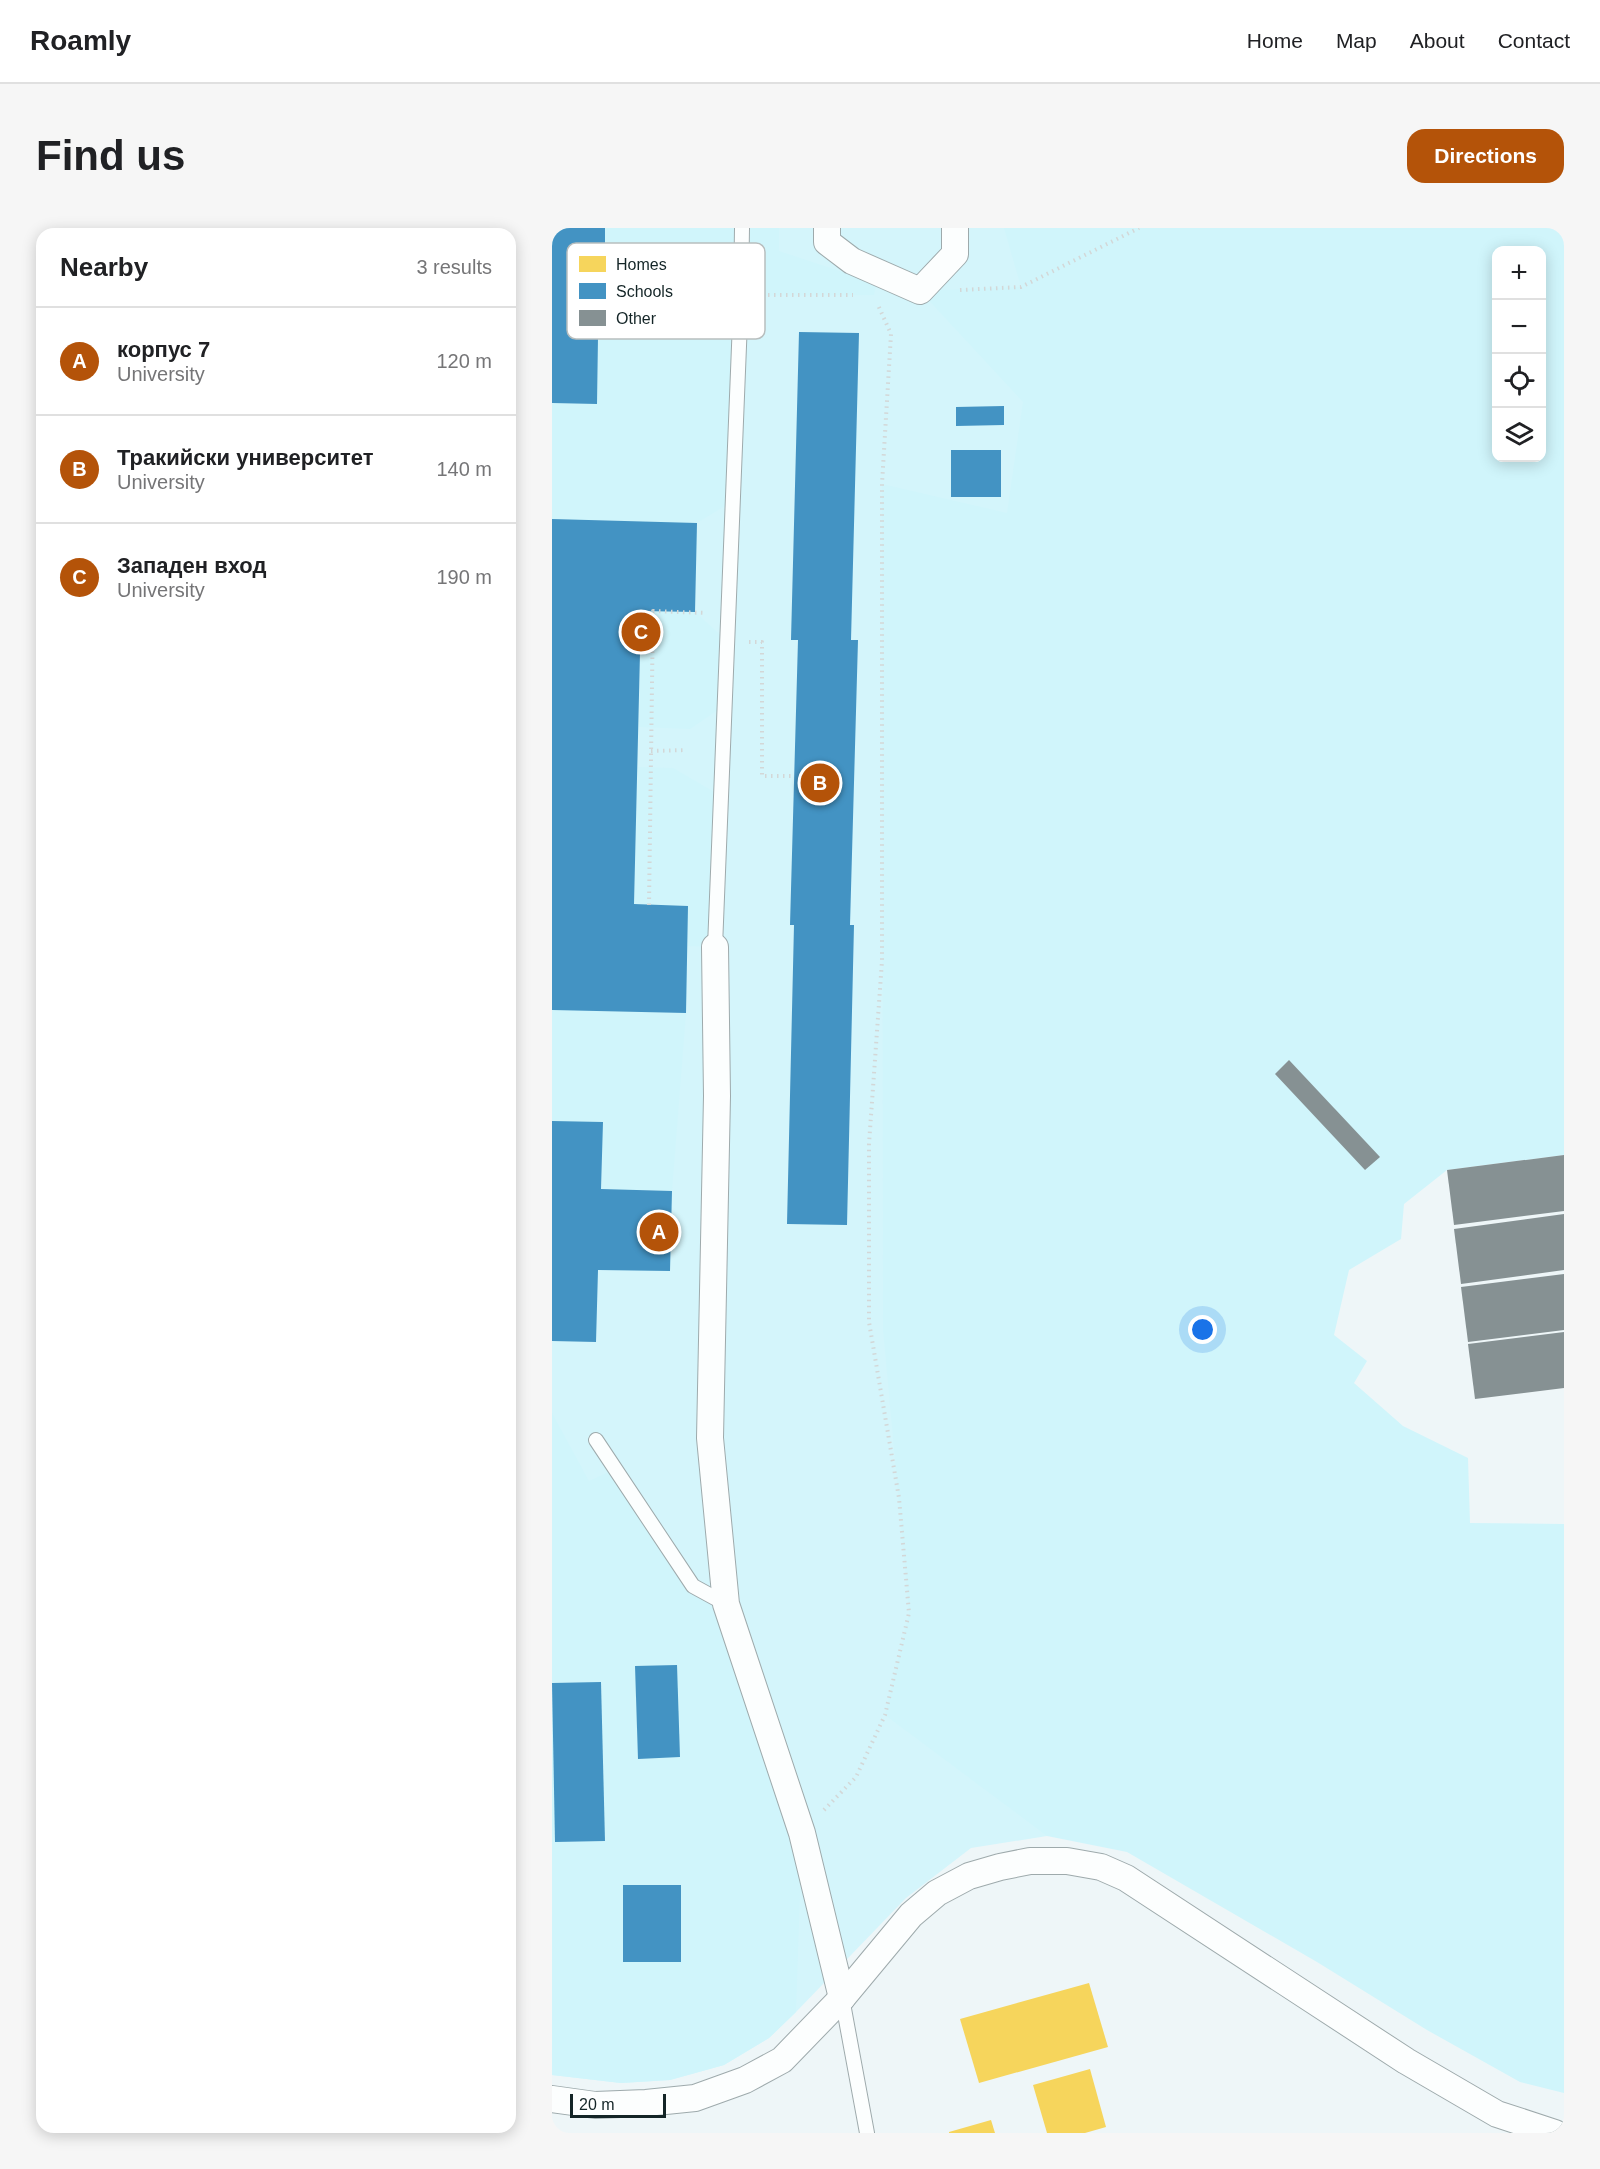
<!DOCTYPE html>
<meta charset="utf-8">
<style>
body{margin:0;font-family:Arial,sans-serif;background:#f6f6f6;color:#202124}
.controls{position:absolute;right:18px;top:18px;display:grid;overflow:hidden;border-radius:12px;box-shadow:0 3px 15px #0003}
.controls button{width:54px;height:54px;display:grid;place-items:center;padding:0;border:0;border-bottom:2px solid #e0e0e0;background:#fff;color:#202124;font:30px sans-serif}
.scale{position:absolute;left:18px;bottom:15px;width:96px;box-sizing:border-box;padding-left:6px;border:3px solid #142527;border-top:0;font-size:16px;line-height:21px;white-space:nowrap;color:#142527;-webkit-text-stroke:4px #fff;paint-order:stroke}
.you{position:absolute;left:651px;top:1102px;width:21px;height:21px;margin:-15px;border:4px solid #fff;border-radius:50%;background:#1a73e8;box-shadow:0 0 0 9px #1a73e833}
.badge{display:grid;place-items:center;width:39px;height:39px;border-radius:50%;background:#b45309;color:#fff;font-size:20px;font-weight:700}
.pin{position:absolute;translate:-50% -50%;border:3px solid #fff;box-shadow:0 2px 6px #0006}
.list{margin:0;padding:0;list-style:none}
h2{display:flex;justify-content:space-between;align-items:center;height:78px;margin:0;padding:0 24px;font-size:26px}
h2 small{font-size:20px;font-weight:400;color:#757577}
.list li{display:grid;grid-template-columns:39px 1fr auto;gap:18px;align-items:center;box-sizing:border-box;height:108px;padding:0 24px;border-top:2px solid #e0e0e0}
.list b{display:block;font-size:22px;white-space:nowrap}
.list p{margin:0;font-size:20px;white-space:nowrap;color:#757577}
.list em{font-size:20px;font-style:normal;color:#757577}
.icon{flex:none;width:33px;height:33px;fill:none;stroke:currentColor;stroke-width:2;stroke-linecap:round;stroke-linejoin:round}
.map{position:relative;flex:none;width:1012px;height:1905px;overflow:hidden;border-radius:18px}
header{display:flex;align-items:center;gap:36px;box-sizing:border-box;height:84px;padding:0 30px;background:#fff;border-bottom:2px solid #e0e0e0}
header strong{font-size:28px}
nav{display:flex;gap:33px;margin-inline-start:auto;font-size:21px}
.intro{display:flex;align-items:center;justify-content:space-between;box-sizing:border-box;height:144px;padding:0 36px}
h1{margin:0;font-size:42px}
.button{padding:15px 27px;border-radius:18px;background:#b45309;color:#fff;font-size:21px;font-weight:700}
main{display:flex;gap:36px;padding:0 36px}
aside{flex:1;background:#fff;border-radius:18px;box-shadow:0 3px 15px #0003}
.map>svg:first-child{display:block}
.built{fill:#d4f5fb}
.green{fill:#d0f5fb;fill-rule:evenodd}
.homes{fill:#f6d55c}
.schools{fill:#4393c3}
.building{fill:#869193}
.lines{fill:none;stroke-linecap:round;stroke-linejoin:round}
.service-casing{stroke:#9eaaac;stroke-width:16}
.minor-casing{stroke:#9eaaac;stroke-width:28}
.path{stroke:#d3d7d7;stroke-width:4;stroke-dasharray:1.5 4.5;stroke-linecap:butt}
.service{stroke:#fcfefe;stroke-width:14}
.minor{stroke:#fcfefe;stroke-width:26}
.key{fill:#fff;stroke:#b8bebe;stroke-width:1.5}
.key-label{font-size:16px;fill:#142527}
</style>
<header>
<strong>Roamly</strong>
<nav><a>Home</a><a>Map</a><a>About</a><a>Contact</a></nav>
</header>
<div class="intro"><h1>Find us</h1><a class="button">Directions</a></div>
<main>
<aside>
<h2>Nearby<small>3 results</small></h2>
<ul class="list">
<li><span class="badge">A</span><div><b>корпус 7</b><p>University</p></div><em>120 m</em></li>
<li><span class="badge">B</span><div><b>Тракийски университет</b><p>University</p></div><em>140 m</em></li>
<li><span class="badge">C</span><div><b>Западен вход</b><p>University</p></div><em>190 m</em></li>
</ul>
</aside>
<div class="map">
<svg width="1012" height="1905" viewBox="0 0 1012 1905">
<rect width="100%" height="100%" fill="#eef6f8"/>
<path class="built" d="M0 0H470L652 1436 495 1608 419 1620 354 1670 244 1784 217 1810 172 1837 118 1852 69 1855 0 1847Z"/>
<g class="green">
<path d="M53 0H227V23L324 55 322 67 190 68 181 273 145 295 0 291V175L45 176 46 109 116 110 118 26 53 24Z"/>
<path d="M452 0H1012V927L895 942 852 976 849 1011 797 1042 782 1107 815 1133 802 1155 851 1198 916 1230 918 1295 1012 1296V1865L968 1854 875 1802 765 1734 575 1624 495 1608 333 1487 357 1385 331 1101 330 256 455 285 471 174 368 63 469 59ZM945 22H990V230H945Z"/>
<path d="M89 383 143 384 175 413 173 477 138 501 87 499Z"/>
<path d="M86 539 121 540 169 568 163 719 136 718V678L82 676Z"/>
<path d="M0 782 134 785 120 963 49 961 50 894 0 893Z"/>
<path d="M0 1185 37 1253 63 1241 141 1358 174 1376 250 1605 244 1784 217 1810 172 1837 118 1852 69 1855 0 1847Z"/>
</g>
<g class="homes">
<path d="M537 1755 556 1819 427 1855 408 1791Z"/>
<path d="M538 1841 554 1899 533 1905H495L481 1857Z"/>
<path d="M439 1892 443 1905H397V1904Z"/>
</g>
<g class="schools">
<path d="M0 0H53V24L118 26 116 110 46 109 45 176 0 175Z"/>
<path d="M247 104 307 105 299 412H306L298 697H302L295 997 235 996 242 697H238L246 412H239Z"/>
<path d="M452 178V197L404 198V179Z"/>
<rect x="399" y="222" width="50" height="47"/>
<path d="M0 291 145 295 143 384 89 383 82 676 136 678 134 785 0 782Z"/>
<path d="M0 893 51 894 49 961 120 963 118 1043 46 1042 44 1114 0 1113Z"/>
<path d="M125 1437 128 1529 86 1531 83 1438Z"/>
<path d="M49 1454 53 1613 3 1614 0 1455Z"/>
<rect x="71" y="1657" width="58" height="77"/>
</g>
<g class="building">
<path d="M737 832 828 929 813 942 723 846Z"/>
<path d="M1012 927V983L902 997 895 942Z"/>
<path d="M1012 986V1042L909 1056 902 1001Z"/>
<path d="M1012 1046V1102L916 1114 909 1059Z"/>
<path d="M1012 1104V1160L923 1171 916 1116Z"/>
</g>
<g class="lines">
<g class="service-casing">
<g id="service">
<path d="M163 719 189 68 190 0"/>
<path d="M44 1212 141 1358 174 1376"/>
<path d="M290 1770 315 1905"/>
</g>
</g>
<g class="minor-casing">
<g id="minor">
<path d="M275 0V14L300 33 368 63 403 26V0"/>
<path d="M163 719 165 868 158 1210 174 1376 250 1605 290 1770"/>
<path d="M0 1871 43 1877 94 1875 143 1870 193 1852 230 1832 290 1770 359 1687 385 1665 417 1648 448 1639 478 1633H515L549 1639 574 1650 854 1833 945 1886 1003 1905"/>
</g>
</g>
<g class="path">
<path d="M408 62 469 59 587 0"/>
<path d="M210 67H301"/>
<path d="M197 414H210V548H242"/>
<path d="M99 523 135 522"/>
<path d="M97 677 101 383 154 385"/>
<path d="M272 1582 304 1549 333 1487 357 1385 347 1270 317 1094V916L330 733V256L339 106 326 77"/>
</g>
<use href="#service" class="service"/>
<use href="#minor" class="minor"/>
</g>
<rect x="15" y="15" width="198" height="96" rx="9" class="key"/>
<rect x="27" y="28" width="27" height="16" fill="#f6d55c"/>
<rect x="27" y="55" width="27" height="16" fill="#4393c3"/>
<rect x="27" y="82" width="27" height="16" fill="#869193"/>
<g class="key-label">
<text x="64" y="42">Homes</text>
<text x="64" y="69">Schools</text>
<text x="64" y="96">Other</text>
</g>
</svg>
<div class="controls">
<button>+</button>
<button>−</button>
<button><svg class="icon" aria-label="locate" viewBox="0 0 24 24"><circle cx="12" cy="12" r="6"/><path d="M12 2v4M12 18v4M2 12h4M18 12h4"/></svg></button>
<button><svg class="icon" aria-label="layers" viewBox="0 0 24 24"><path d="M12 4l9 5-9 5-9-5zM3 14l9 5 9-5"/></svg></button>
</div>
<div class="scale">20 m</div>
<div class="you"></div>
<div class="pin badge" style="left:107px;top:1004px">A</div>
<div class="pin badge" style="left:268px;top:555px">B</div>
<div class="pin badge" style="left:89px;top:404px">C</div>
</div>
</main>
